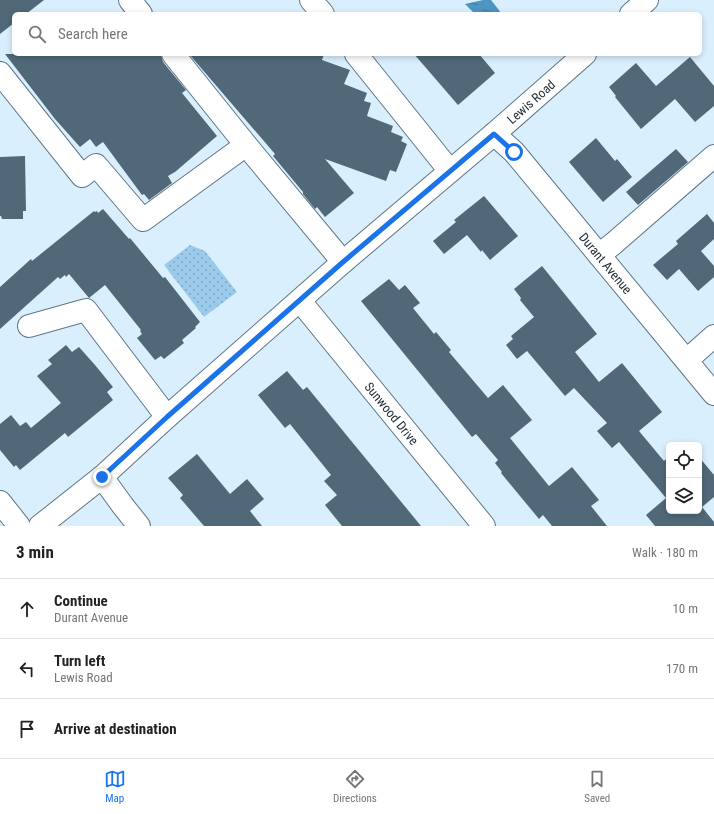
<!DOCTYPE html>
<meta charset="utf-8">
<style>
body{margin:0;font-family:"Roboto Condensed",sans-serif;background:#f6f6f6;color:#222}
.controls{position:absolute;right:12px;bottom:12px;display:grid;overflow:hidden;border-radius:6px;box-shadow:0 2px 6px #0003}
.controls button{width:36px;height:36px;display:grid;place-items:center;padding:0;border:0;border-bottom:1px solid #e0e0e0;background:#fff;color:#222;font:20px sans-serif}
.stop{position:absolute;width:12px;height:12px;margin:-9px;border:3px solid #1a73e8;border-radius:50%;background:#fff}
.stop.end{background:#1a73e8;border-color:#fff;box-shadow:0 1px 4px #0008}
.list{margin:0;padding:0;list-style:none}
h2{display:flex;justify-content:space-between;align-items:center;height:52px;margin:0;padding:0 16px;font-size:17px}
h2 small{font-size:13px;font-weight:400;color:#767676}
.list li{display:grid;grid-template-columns:26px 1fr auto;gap:12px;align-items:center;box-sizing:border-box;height:60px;padding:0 16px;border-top:1px solid #e0e0e0}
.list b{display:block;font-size:15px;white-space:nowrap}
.list p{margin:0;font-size:13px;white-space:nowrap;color:#767676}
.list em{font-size:13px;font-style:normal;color:#767676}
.icon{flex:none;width:22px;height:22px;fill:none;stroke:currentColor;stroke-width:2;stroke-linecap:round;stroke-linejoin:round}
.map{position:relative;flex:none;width:714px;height:526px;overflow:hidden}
.search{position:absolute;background:#fff;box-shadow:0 2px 6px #0003;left:12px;right:12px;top:12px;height:44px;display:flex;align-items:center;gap:10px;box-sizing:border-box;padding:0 14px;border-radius:6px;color:#767676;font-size:15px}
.sheet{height:232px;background:#fff}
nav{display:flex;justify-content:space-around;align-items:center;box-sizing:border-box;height:56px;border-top:1px solid #e0e0e0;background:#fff;font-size:11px;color:#767676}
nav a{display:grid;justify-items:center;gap:2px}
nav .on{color:#1a73e8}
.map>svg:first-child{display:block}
.park{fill:url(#park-dots)}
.water{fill:url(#water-ripples)}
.building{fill:#506878}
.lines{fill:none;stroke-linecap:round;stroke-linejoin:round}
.minor-casing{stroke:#5d7586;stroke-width:24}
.minor{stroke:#fff;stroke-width:22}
.route{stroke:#1a73e8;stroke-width:5}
.labels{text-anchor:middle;stroke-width:4;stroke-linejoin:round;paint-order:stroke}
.street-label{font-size:13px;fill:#273139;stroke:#fff}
</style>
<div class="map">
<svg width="714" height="526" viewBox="0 0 714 526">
<defs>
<pattern id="park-dots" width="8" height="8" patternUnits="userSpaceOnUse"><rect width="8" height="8" fill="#9bcaea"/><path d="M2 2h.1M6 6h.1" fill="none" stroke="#7ea5bf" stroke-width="1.8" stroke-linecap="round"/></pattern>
<pattern id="water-ripples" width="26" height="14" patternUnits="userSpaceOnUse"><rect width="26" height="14" fill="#4d95c3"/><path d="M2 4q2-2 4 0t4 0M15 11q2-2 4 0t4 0" fill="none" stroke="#407a9f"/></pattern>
</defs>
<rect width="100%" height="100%" fill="#daeffe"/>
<path class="park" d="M190 245 205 251 237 292 204 317 164 265Z"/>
<path class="water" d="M483 0H491L502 14H475L465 4Z"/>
<g class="building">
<path d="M0 0H44L26 14H14V23L0 34Z"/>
<path d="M5 54H161L163 62 186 90 182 93 217 136 175 172 168 176 172 183 149 200 144 194 142 195 103 142 96 147 90 139 80 147 55 119Z"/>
<path d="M189 54H324L322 60 350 70 344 84 367 93 364 101 371 103 367 116 393 126 391 132 403 137 401 141 407 144 396 172 390 170 386 181 325 159 354 193 325 217 317 207 315 209 303 194V192L273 156 275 154Z"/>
<path d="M414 54H479L495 73 458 105Z"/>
<path d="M690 57 714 86V106L695 122 675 99 641 129 615 97 616 96 609 87 636 63 656 86Z"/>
<path d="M596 138 615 161 617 159 632 177 603 202 569 162Z"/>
<path d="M676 149 688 162 638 205 626 192Z"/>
<path d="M25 156 26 211H23V219H2L1 216H0V157Z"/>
<path d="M484 196 518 236 490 260 482 250 481 252 467 235 444 254 433 241 456 222 454 220Z"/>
<path d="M103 209 129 239 130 238 163 278 165 277 200 322 195 327 196 328 182 340 184 343 164 359 161 356 155 360 137 338 142 334 140 331 141 330 105 285 89 298 69 274 66 277 65 275 60 279 58 277 0 329V287L31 259 32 261 94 211 95 212 97 211 98 213Z"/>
<path d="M707 214 714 223V239L701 251 714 266V277L698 291 679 269 667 280 653 265 678 244 676 241Z"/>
<path d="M542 266 597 334 575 352 599 382 622 363 662 412 639 431 664 461 669 456V511H699V457L714 475V497L702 507 714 522V526H655L646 515 666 498 619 442 612 448 597 431 607 423 574 388 565 396 527 351 517 359 506 345 513 339 511 336 534 317 520 300 521 298 514 289Z"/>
<path d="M389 279 399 290 405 285 420 303 413 308 434 334 436 332 451 350 449 352 488 398 503 385 532 420 510 438 549 486 572 467 599 500 591 506 607 526H552L543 515 539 519 501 473 502 472 495 463 498 460 476 434 472 437 361 301Z"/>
<path d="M66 345 72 352 79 347 95 365 113 387 107 392 113 400 68 437 65 433 20 470 16 465 14 467 0 450V424L11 415 20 426 26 422 31 428 61 403 37 376 52 364 48 360Z"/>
<path d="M287 371 303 390 307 387 421 526H342L325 505 337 495 324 481 331 475 290 424 285 428 258 395Z"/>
<path d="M197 454 230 494 247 479 264 499 250 511 262 526H204L180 498 183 495 168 478Z"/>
</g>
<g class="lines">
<g class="minor-casing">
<g id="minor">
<path d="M130 0 141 14"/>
<path d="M311 0 323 14"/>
<path d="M631 14 647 0"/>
<path d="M173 54 246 145 343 262"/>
<path d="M356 54 450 171"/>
<path d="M0 73 82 176 96 165 143 220 246 145"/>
<path id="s1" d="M494 134 514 152 714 394"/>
<path d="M599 255 613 244 714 156"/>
<path id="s2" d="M300 301 484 526"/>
<path d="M29 326 86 310 167 417"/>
<path d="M687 360 714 336"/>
<path d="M102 477 123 506 139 526"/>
<path d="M0 502 19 526"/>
<path id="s3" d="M40 526 102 477 167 417 343 262 494 134 585 54"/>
</g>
</g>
<use href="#minor" class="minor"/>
</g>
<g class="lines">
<path class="route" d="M102 477 167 417 343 262 494 134 514 152"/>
</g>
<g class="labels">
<g class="street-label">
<text dy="5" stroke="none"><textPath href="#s3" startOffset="649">Lewis Road</textPath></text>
<text dy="5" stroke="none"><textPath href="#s1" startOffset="171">Durant Avenue</textPath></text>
<text dy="5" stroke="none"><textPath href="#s2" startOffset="145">Sunwood Drive</textPath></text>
</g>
</g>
</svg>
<div class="controls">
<button><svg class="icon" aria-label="locate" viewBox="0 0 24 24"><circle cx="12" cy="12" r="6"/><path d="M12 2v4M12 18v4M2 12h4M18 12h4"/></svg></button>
<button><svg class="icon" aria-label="layers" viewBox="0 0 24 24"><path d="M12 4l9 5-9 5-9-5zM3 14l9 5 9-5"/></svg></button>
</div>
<div class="stop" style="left:514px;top:152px"></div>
<div class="stop end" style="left:102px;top:477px"></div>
<div class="search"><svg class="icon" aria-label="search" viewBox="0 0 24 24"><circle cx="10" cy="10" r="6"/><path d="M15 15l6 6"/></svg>Search here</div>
</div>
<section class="sheet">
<h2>3 min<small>Walk · 180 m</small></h2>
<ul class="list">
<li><svg class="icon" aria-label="ahead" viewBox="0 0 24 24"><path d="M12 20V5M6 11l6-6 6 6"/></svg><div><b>Continue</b><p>Durant Avenue</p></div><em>10 m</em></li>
<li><svg class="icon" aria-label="left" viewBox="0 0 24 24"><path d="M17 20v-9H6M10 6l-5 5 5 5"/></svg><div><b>Turn left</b><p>Lewis Road</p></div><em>170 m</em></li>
<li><svg class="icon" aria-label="arrive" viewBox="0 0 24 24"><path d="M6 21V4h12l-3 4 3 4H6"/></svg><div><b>Arrive at destination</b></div></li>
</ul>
</section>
<nav>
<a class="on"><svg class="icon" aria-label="map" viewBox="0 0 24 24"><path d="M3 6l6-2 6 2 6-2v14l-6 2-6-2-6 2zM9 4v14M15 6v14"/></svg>Map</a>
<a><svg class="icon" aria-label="directions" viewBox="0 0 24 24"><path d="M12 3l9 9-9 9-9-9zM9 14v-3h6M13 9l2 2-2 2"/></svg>Directions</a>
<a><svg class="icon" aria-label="saved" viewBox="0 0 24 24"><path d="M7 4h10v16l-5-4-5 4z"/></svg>Saved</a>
</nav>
